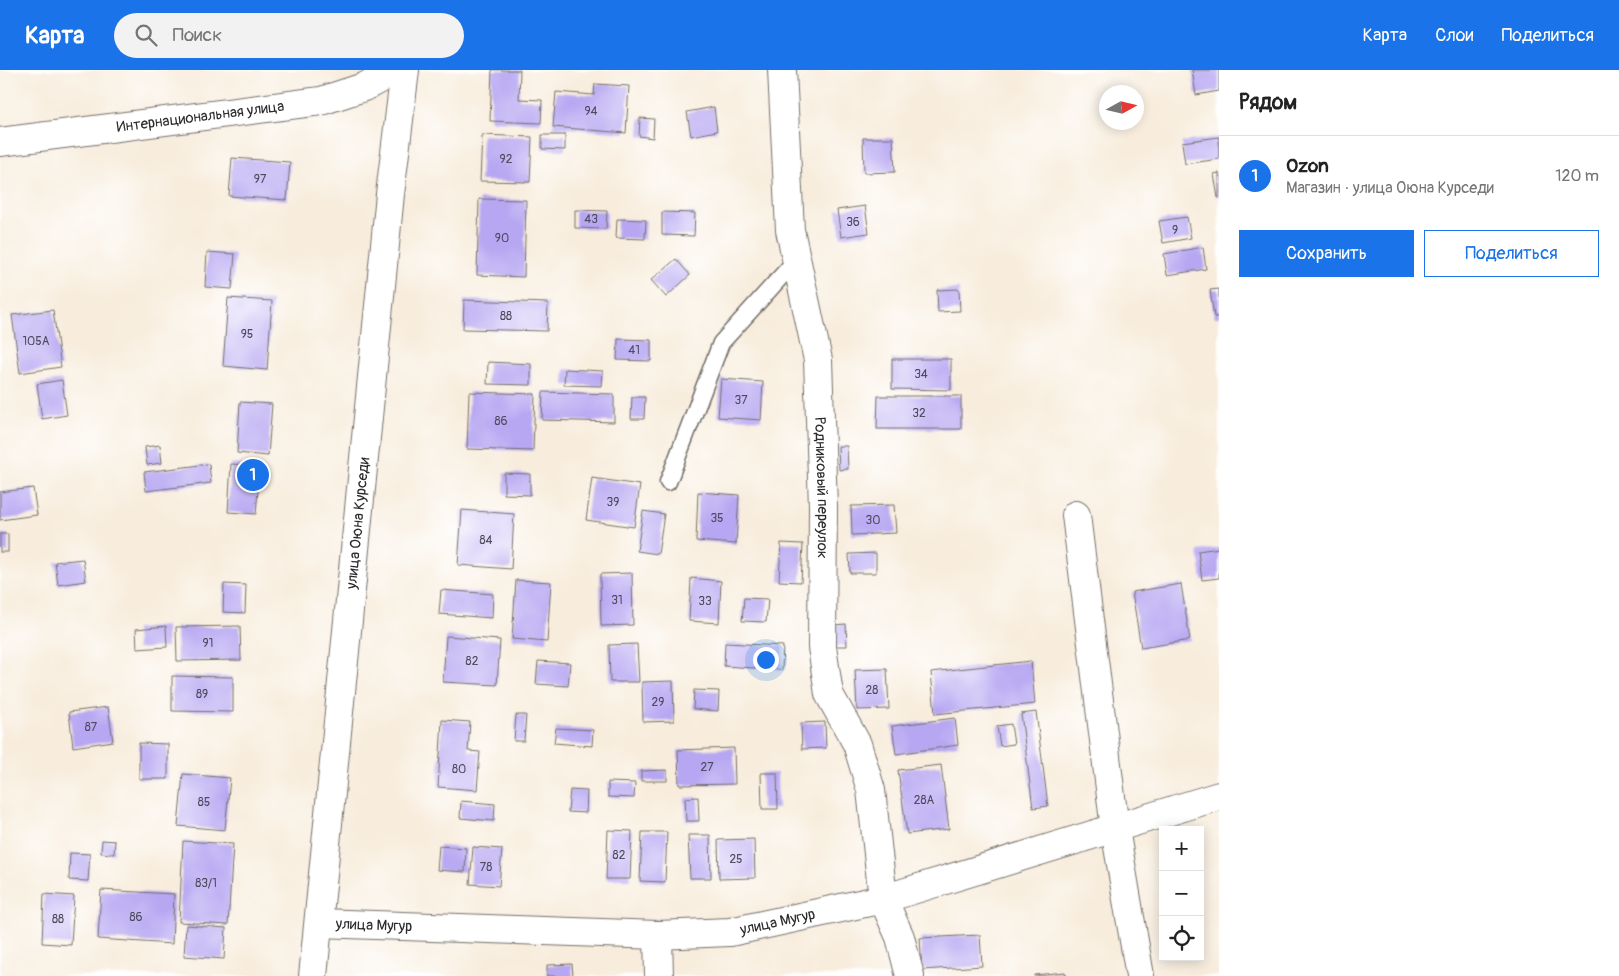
<!DOCTYPE html>
<html lang="ru">
<meta charset="utf-8">
<style>
body{margin:0;font-family:Pangolin,sans-serif;background:#f2f2f2;color:#222}
.controls{position:absolute;right:15px;bottom:15px;display:grid;overflow:hidden;border-radius:0px;box-shadow:0 2px 12px #0003}
.controls button{width:45px;height:45px;display:grid;place-items:center;padding:0;border:0;border-bottom:1px solid #e0e0e0;background:#fff;color:#222;font:25px sans-serif}
.compass{position:absolute;left:1099px;top:15px;width:45px;height:45px;border-radius:50%;background:#fff;box-shadow:0 2px 12px #0003;rotate:82deg}
.you{position:absolute;left:765px;top:589px;width:18px;height:18px;margin:-12px;border:4px solid #fff;border-radius:50%;background:#1a73e8;box-shadow:0 0 0 8px #1a73e833}
.badge{display:grid;place-items:center;width:32px;height:32px;border-radius:50%;background:#1a73e8;color:#fff;font-size:16px;font-weight:700}
.pin{position:absolute;translate:-50% -50%;border:2px solid #fff;box-shadow:0 1px 5px #0006}
.list{margin:0;padding:0;list-style:none}
h2{display:flex;justify-content:space-between;align-items:center;height:65px;margin:0;padding:0 20px;font-size:21px}
h2 small{font-size:16px;font-weight:400;color:#767676}
.list li{display:grid;grid-template-columns:32px 1fr auto;gap:15px;align-items:center;box-sizing:border-box;height:80px;padding:0 20px;border-top:1px solid #e0e0e0}
.list b{display:block;font-size:19px;white-space:nowrap}
.list p{margin:0;font-size:16px;white-space:nowrap;color:#767676}
.list em{font-size:16px;font-style:normal;color:#767676}
.actions{display:flex;gap:10px;padding:15px 20px}
.actions a{flex:1;padding:11px 0;border:1px solid #1a73e8;border-radius:0px;text-align:center;font-size:18px;color:#1a73e8}
.actions .main{background:#1a73e8;color:#fff}
.icon{flex:none;width:28px;height:28px;fill:none;stroke:currentColor;stroke-width:2;stroke-linecap:round;stroke-linejoin:round}
.map{position:relative;flex:none;width:1219px;height:906px;overflow:hidden}
header{display:flex;align-items:center;gap:30px;box-sizing:border-box;height:70px;padding:0 25px;background:#1a73e8;color:#fff}
header strong{font-size:24px}
nav{display:flex;gap:28px;margin-inline-start:auto;font-size:18px}
.search{width:350px;height:45px;background:#f2f2f2;display:flex;align-items:center;gap:12px;box-sizing:border-box;padding:0 18px;border-radius:28px;color:#767676;font-size:19px}
main{display:flex}
aside{flex:1;background:#fff}
.map>svg:first-child{display:block}
.building{fill:#b7a7f2}
.lines{fill:none;stroke-linecap:round;stroke-linejoin:round}
.service-casing{stroke:#736f69;stroke-width:19}
.minor-casing{stroke:#736f69;stroke-width:30}
.tertiary-casing{stroke:#736f69;stroke-width:30}
.service{stroke:#fff;stroke-width:16}
.minor{stroke:#fff;stroke-width:28}
.tertiary{stroke:#fff;stroke-width:28}
.labels{text-anchor:middle;stroke-width:4.5;stroke-linejoin:round;paint-order:stroke}
.number-label{font-size:12px;fill:#4e4a5d}
.street-label{font-size:15px;fill:#2b2b2b;stroke:#fff}
</style>
<header>
<strong>Карта</strong>
<div class="search"><svg class="icon" aria-label="search" viewBox="0 0 24 24"><circle cx="10" cy="10" r="6"/><path d="M15 15l6 6"/></svg>Поиск</div>
<nav><a>Карта</a><a>Слои</a><a>Поделиться</a></nav>
</header>
<main>
<div class="map">
<svg width="1219" height="906" viewBox="0 0 1219 906">
<rect width="100%" height="100%" fill="#fff"/>
<filter id="ink" filterUnits="userSpaceOnUse"><feTurbulence type="fractalNoise" baseFrequency=".02" numOctaves="2"/><feDisplacementMap in="SourceGraphic" scale="10" xChannelSelector="R" yChannelSelector="G"/><feConvolveMatrix kernelMatrix="1 2 1 2 8 2 1 2 1" color-interpolation-filters="sRGB"/></filter>
<filter id="wash" filterUnits="userSpaceOnUse"><feTurbulence type="fractalNoise" baseFrequency=".0096" numOctaves="4" result="noise"/><feDisplacementMap in="SourceGraphic" scale="20" xChannelSelector="R" yChannelSelector="G"/><feGaussianBlur stdDeviation="1.12" result="paint"/><feColorMatrix in="noise" values="0 0 0 0 0 0 0 0 0 0 0 0 0 0 0 0 0 1.4 0 .05"/><feComposite in="paint" operator="in"/></filter>
<g filter="url(#wash)">
<rect width="100%" height="100%" fill="#f8eddd"/>
<g id="blocks">
<g class="building">
<path d="M492 0H520L519 29 542 30 541 53 490 51Z"/>
<path d="M1192 0H1219V21L1196 25Z"/>
<path d="M595 14 629 16 626 63 553 57 556 22 594 25Z"/>
<path d="M714 37 717 61 691 66 687 42Z"/>
<path d="M640 48 654 49 653 68 639 66Z"/>
<path d="M482 65 532 67 530 112 480 111Z"/>
<path d="M542 65H565V80L542 79Z"/>
<path d="M1219 67V89L1185 94 1182 72Z"/>
<path d="M863 68H893L895 102 864 103Z"/>
<path d="M232 88 290 92 287 130 229 126Z"/>
<path d="M1219 103V128H1218L1214 104Z"/>
<path d="M479 129 526 130 524 207 477 205Z"/>
<path d="M865 136 869 163 841 167 837 140Z"/>
<path d="M575 140 607 141 606 159 575 158Z"/>
<path d="M662 142 695 143 694 166 662 165Z"/>
<path d="M1187 147 1191 168 1163 173 1159 151Z"/>
<path d="M617 149 646 150 645 169 616 168Z"/>
<path d="M1203 177 1206 199 1167 205 1164 184Z"/>
<path d="M207 182 235 184 232 219 205 217Z"/>
<path d="M676 189 690 205 666 227 651 210Z"/>
<path d="M959 219 960 241 938 242 937 220Z"/>
<path d="M1219 219V247H1214L1210 220Z"/>
<path d="M228 228 272 231 267 300 223 296Z"/>
<path d="M464 230 548 233 547 261 463 259Z"/>
<path d="M53 240 61 297 20 303 12 245Z"/>
<path d="M618 269 651 270V291L617 290Z"/>
<path d="M892 289H951V320L892 319Z"/>
<path d="M488 292 531 294V315L487 314Z"/>
<path d="M565 299 603 301 602 316 564 315Z"/>
<path d="M721 309 763 312 761 350 718 347Z"/>
<path d="M62 310 67 345 42 349 37 314Z"/>
<path d="M469 322 535 324 533 381 467 379Z"/>
<path d="M543 322 614 324V352L542 350Z"/>
<path d="M878 326H961V359H877Z"/>
<path d="M632 327H645L644 349H631Z"/>
<path d="M240 332 272 334 268 386 237 383Z"/>
<path d="M160 375 162 393 147 395 145 377Z"/>
<path d="M838 376H847L848 399 839 400Z"/>
<path d="M209 394 211 413 146 421 144 402Z"/>
<path d="M231 394 260 396 256 444 228 442Z"/>
<path d="M504 403 530 404V425L504 424Z"/>
<path d="M592 408 640 415 634 457 586 450Z"/>
<path d="M33 418 37 445 0 450V422Z"/>
<path d="M698 422 739 425 736 474 696 471Z"/>
<path d="M894 435 896 463 852 465 851 436Z"/>
<path d="M462 440 514 444 511 499 458 495Z"/>
<path d="M643 441 664 444 658 484 637 481Z"/>
<rect x="0" y="464" width="8" height="18"/>
<path d="M781 473 803 474 801 512 779 511Z"/>
<path d="M1219 478V508L1202 510 1198 481Z"/>
<path d="M876 483V503H850L849 484Z"/>
<path d="M83 489 86 511 58 515 55 492Z"/>
<path d="M632 503 633 555 601 556 600 504Z"/>
<path d="M691 508 721 511 719 553 689 551Z"/>
<path d="M516 510 551 512 547 572 512 569Z"/>
<path d="M224 514 246 515 245 543 223 542Z"/>
<path d="M1181 514 1190 570 1141 578 1132 522Z"/>
<path d="M441 520 493 524 492 548 439 544Z"/>
<path d="M744 528 768 529 766 552 742 551Z"/>
<path d="M846 554 847 576H835L834 555Z"/>
<path d="M166 556 167 577 137 579 136 559Z"/>
<path d="M240 556 241 590 177 591 176 557Z"/>
<path d="M446 566 500 570 497 615 443 612Z"/>
<path d="M725 573 783 576 782 600 724 596Z"/>
<path d="M637 574 639 612H610L609 575Z"/>
<path d="M538 591 570 593 568 616 536 614Z"/>
<path d="M1031 591 1035 634 935 644 931 602Z"/>
<path d="M887 599 889 639 857 640 855 600Z"/>
<path d="M172 606 233 607V642L172 641Z"/>
<path d="M673 611 674 651 643 652 642 612Z"/>
<path d="M694 620 719 621 718 641 693 639Z"/>
<path d="M108 637 113 671 73 677 69 642Z"/>
<path d="M1036 642 1048 736 1033 738 1021 644Z"/>
<path d="M516 645H526L524 671H514Z"/>
<path d="M955 648 958 675 896 684 892 656Z"/>
<path d="M442 650 470 652 468 681 480 682 477 720 438 717Z"/>
<path d="M825 652 826 678 802 679 801 653Z"/>
<path d="M1011 654 1014 674 1000 676 997 656Z"/>
<path d="M556 658 593 660 592 676 554 673Z"/>
<path d="M139 673 168 674V709H139Z"/>
<path d="M734 678 735 714 679 715 678 680Z"/>
<path d="M941 695 949 759 907 764 898 700Z"/>
<path d="M667 700V711H641V701Z"/>
<path d="M761 703H777L778 739H762Z"/>
<path d="M183 704 230 708 225 760 178 756Z"/>
<path d="M608 712 635 713 634 728 608 727Z"/>
<path d="M570 720 587 721 586 743 568 742Z"/>
<path d="M698 727 699 751H686L685 728Z"/>
<path d="M461 731 495 734 494 751 460 748Z"/>
<path d="M608 760 632 761 630 809H606Z"/>
<path d="M642 762H667L665 812 640 811Z"/>
<path d="M688 765H710L711 808H690Z"/>
<path d="M754 769 755 808 719 809 718 770Z"/>
<path d="M102 770 115 771 114 784 101 783Z"/>
<path d="M183 771 233 774 228 855 179 852Z"/>
<path d="M439 776 466 778 465 802 437 800Z"/>
<path d="M473 777 502 779 499 816 470 814Z"/>
<path d="M70 783 90 784 88 811 69 810Z"/>
<path d="M101 820 174 824 172 874 98 869Z"/>
<path d="M44 824 74 826 71 875 42 873Z"/>
<path d="M186 855 226 858 224 889 184 886Z"/>
<path d="M980 865 982 896 922 900 920 868Z"/>
<path d="M572 894 573 906H547V895Z"/>
<path d="M1065 902 1066 906H1034V905Z"/>
</g>
</g>
</g>
<g filter="url(#ink)">
<use href="#blocks" fill-opacity="0" stroke="#736f69" stroke-width="1"/>
<g class="lines">
<g class="service-casing">
<path id="service" d="M668 412 721 273 796 190"/>
</g>
<g class="minor-casing">
<g id="minor">
<path id="s1" d="M782 0 790 160 818 290 823 437 822 577 829 624 857 674 871 720 883 829 900 867 910 906"/>
<path d="M1076 445 1115 759 1140 906"/>
<path id="s2" d="M319 853 658 865 730 862 883 829 1219 726"/>
<path d="M658 865 659 906"/>
</g>
</g>
<g class="tertiary-casing">
<g id="tertiary">
<path id="s3" d="M0 72 321 31 364 17 397 0"/>
<path id="s4" d="M313 906 390 124 405 0"/>
</g>
</g>
<use href="#service" class="service"/>
<use href="#minor" class="minor"/>
<use href="#tertiary" class="tertiary"/>
</g>
</g>
<g class="labels">
<g class="number-label">
<text x="591" y="45">94</text>
<text x="506" y="93">92</text>
<text x="260" y="113">97</text>
<text x="591" y="153">43</text>
<text x="853" y="156">36</text>
<text x="1175" y="164">9</text>
<text x="502" y="172">90</text>
<text x="506" y="250">88</text>
<text x="247" y="268">95</text>
<text x="36" y="275">105А</text>
<text x="634" y="284">41</text>
<text x="921" y="308">34</text>
<text x="741" y="334">37</text>
<text x="919" y="347">32</text>
<text x="501" y="355">86</text>
<text x="613" y="436">39</text>
<text x="717" y="452">35</text>
<text x="873" y="454">30</text>
<text x="486" y="474">84</text>
<text x="617" y="534">31</text>
<text x="705" y="535">33</text>
<text x="208" y="577">91</text>
<text x="472" y="595">82</text>
<text x="872" y="624">28</text>
<text x="202" y="628">89</text>
<text x="658" y="636">29</text>
<text x="91" y="661">87</text>
<text x="707" y="701">27</text>
<text x="459" y="703">80</text>
<text x="924" y="734">28А</text>
<text x="204" y="736">85</text>
<text x="619" y="789">82</text>
<text x="736" y="793">25</text>
<text x="486" y="801">78</text>
<text x="206" y="817">83/1</text>
<text x="136" y="851">86</text>
<text x="58" y="853">88</text>
</g>
<g class="street-label">
<text dy="5" stroke="none"><textPath href="#s3" startOffset="202">Интернациональная улица</textPath></text>
<text dy="5" stroke="none"><textPath href="#s1" startOffset="421">Родниковый переулок</textPath></text>
<text dy="5" stroke="none"><textPath href="#s4" startOffset="455">улица Оюна Курседи</textPath></text>
<text dy="5" stroke="none"><textPath href="#s2" startOffset="460">улица Мугур</textPath></text>
<text dy="5" stroke="none"><textPath href="#s2" startOffset="55">улица Мугур</textPath></text>
</g>
</g>
</svg>
<div class="controls">
<button>+</button>
<button>−</button>
<button><svg class="icon" aria-label="locate" viewBox="0 0 24 24"><circle cx="12" cy="12" r="6"/><path d="M12 2v4M12 18v4M2 12h4M18 12h4"/></svg></button>
</div>
<svg class="compass" viewBox="-18 -18 36 36"><path d="M0-13l5 13h-10z" fill="#e53935"/><path d="M0 13l5-13h-10z" fill="#767676"/></svg>
<div class="you"></div>
<div class="pin badge" style="left:253px;top:405px">1</div>
</div>
<aside>
<h2>Рядом<small></small></h2>
<ul class="list">
<li><span class="badge">1</span><div><b>Ozon</b><p>Магазин · улица Оюна Курседи</p></div><em>120 m</em></li>
</ul>
<div class="actions"><a class="main">Сохранить</a><a>Поделиться</a></div>
</aside>
</main>
